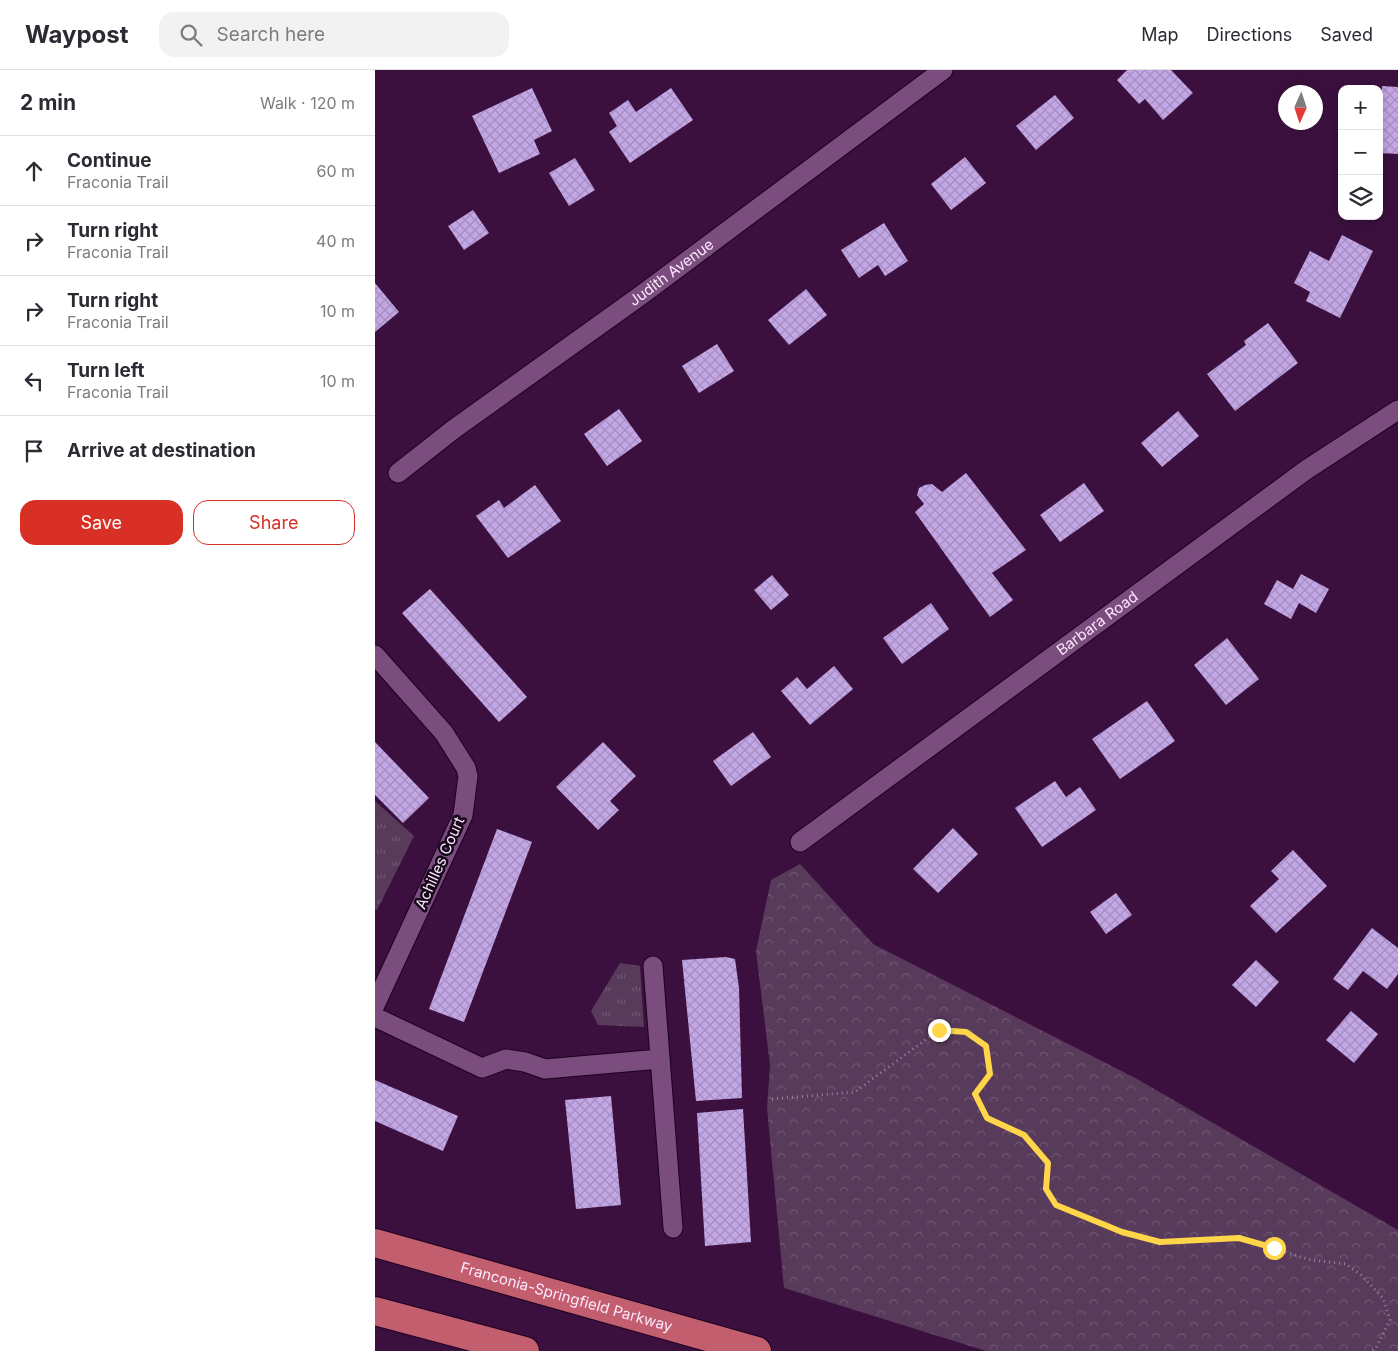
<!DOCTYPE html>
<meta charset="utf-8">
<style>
body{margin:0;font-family:Inter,sans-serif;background:#f2f2f3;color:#2b2b33}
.controls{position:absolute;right:15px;top:15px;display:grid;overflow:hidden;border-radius:10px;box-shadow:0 2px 8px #0003}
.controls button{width:45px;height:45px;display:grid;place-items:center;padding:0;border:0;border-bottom:1px solid #e1e1e2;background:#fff;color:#2b2b33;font:25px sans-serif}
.compass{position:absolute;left:903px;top:15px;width:45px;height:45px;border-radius:50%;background:#fff;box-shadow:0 2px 8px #0003;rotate:183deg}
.stop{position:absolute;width:15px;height:15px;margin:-11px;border:4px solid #ffd54a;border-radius:50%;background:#fff}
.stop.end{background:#ffd54a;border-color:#fff;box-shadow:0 1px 5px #0008}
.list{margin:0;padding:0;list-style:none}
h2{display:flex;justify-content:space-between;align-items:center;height:65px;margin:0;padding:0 20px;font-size:21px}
h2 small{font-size:16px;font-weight:400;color:#7c7c81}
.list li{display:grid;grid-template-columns:32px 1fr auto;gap:15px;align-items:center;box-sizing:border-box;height:70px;padding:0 20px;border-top:1px solid #e1e1e2}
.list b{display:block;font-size:19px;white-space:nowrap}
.list p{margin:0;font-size:16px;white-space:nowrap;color:#7c7c81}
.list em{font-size:16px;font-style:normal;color:#7c7c81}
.actions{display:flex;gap:10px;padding:15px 20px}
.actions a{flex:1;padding:11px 0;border:1px solid #d93025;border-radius:15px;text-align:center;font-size:18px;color:#d93025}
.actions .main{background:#d93025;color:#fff}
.icon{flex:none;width:28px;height:28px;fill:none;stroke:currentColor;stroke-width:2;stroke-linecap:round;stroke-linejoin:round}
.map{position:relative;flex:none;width:1023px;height:1281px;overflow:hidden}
header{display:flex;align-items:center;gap:30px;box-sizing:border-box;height:70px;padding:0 25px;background:#fff;border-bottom:1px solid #e1e1e2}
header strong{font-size:24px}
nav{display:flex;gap:28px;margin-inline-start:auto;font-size:18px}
.search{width:350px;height:45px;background:#f2f2f3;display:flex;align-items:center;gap:12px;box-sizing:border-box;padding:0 18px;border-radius:15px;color:#7c7c81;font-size:19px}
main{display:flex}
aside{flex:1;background:#fff}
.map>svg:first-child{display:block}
.forest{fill:url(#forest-crowns)}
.park{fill:url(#park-tufts)}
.building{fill:url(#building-cross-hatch)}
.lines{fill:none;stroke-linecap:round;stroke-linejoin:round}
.street-casing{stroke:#1d0120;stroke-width:21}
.primary-casing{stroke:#1d0120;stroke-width:30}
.path{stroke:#9f7fa1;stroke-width:3;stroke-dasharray:1 4;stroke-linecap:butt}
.street{stroke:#7b4d7e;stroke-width:19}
.primary{stroke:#c25e6e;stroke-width:28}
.route{stroke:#ffd54a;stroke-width:6}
.labels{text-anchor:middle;stroke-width:5;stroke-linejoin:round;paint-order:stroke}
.street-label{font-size:15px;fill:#fbe6fc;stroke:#18071a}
</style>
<header>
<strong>Waypost</strong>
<div class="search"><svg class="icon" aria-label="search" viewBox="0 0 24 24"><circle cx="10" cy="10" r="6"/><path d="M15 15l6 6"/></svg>Search here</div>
<nav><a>Map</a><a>Directions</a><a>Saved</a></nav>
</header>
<main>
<aside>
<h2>2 min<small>Walk · 120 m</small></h2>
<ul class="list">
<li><svg class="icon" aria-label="ahead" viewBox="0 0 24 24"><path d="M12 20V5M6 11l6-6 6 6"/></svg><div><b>Continue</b><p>Fraconia Trail</p></div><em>60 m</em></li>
<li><svg class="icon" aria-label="right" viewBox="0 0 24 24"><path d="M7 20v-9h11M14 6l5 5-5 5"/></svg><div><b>Turn right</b><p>Fraconia Trail</p></div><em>40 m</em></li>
<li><svg class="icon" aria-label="right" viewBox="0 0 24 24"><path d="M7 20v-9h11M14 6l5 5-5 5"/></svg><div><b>Turn right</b><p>Fraconia Trail</p></div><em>10 m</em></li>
<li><svg class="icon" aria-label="left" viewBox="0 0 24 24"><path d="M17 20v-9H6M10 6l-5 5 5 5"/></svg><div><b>Turn left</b><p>Fraconia Trail</p></div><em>10 m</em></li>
<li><svg class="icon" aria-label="arrive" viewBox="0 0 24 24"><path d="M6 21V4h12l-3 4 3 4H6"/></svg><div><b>Arrive at destination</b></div></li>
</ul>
<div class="actions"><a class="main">Save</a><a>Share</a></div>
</aside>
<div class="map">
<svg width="1023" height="1281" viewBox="0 0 1023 1281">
<defs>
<pattern id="forest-crowns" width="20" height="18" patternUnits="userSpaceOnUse" patternTransform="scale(1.25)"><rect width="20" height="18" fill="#583a5a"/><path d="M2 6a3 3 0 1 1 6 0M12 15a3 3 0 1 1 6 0" fill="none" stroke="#715673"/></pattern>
<pattern id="park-tufts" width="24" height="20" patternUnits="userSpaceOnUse" patternTransform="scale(1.25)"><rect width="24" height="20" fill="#583a5a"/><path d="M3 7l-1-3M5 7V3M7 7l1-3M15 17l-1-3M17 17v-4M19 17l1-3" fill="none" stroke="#715673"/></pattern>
<pattern id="building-cross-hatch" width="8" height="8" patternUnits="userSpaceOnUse" patternTransform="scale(1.25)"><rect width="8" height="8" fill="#c3a6e5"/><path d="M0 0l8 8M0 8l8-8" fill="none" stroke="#a58ebf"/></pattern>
</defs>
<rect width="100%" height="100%" fill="#3b103e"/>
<path class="forest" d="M425 794 498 874 762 1009 1023 1160V1281H611L409 1218 392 1038 395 995 381 881 396 810Z"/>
<g class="park">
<path d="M0 731 39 766 2 840 0 839Z"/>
<path d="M245 893 265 896 269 957 223 955 216 941Z"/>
</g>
<g class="building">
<path d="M752 0H796L818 23 788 50 770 29 764 34 742 10Z"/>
<path d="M1007 16 1023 17V84L1004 83Z"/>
<path d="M157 18 177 61 159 70 165 84 124 103 97 46Z"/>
<path d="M296 18 318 50 255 93 234 62 242 56 234 43 253 30 261 42Z"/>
<path d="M680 25 699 48 661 80 641 56Z"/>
<path d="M590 87 611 113 576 140 556 114Z"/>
<path d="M200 88 220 120 194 136 174 103Z"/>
<path d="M98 140 114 163 89 180 73 156Z"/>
<path d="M509 153 533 191 510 206 503 195 484 208 466 180Z"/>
<path d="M967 165 998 181 965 248 931 231 935 222 919 213 935 181 954 191Z"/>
<path d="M0 213 24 242 0 262Z"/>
<path d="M431 219 452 245 414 275 393 250Z"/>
<path d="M893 253 923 293 860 341 832 304 871 275 869 271Z"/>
<path d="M342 274 359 301 324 323 307 296Z"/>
<path d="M244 339 267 371 232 396 209 364Z"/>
<path d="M803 341 824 366 787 397 766 373Z"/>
<path d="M591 403 651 480 617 503 638 530 615 547 540 442 549 434 542 425 544 418 550 415 557 414 567 422Z"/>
<path d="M709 413 729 441 685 472 665 445Z"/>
<path d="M160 415 186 451 133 488 101 446 124 430 129 438Z"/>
<path d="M926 504 954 519 941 543 924 533 916 549 889 534 902 510 918 519Z"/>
<path d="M397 505 414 525 396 540 379 520Z"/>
<path d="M55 519 152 627 124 652 27 543Z"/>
<path d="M556 533 574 559 527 594 508 568Z"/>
<path d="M852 568 884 609 851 635 819 595Z"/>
<path d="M459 596 478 619 435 655 406 621 422 607 432 619Z"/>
<path d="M772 631 800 671 745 709 717 669Z"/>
<path d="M378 662 396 687 356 716 338 691Z"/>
<path d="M0 672 54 728 28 753 0 725Z"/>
<path d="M228 672 261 706 235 731 244 740 223 760 181 717Z"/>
<path d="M680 711 691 727 705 717 721 740 667 777 640 738Z"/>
<path d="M578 758 603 784 563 823 538 799Z"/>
<path d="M122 759 157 772 89 952 54 939Z"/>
<path d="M918 780 952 816 901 863 875 836 904 809 896 801Z"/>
<path d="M741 823 757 845 731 864 715 842Z"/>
<path d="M997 858 1023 878V904L1012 919 988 901 973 920 958 909Z"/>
<path d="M351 887 360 889 364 918 367 1028 321 1031 307 890Z"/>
<path d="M881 890 904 912 881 937 857 915Z"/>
<path d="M976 941 1003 964 979 993 951 970Z"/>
<path d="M0 1010 83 1046 68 1081 0 1051Z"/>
<path d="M236 1026 246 1135 201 1139 190 1030Z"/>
<path d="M368 1039 376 1172 330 1176 322 1043Z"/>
</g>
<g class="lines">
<g class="street-casing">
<g id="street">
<path id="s1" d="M23 403 79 359 265 226 568 0"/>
<path d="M0 585 69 663 91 698 93 706 88 745 0 935"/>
<path id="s2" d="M425 772 931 400 1023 340"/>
<path d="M278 896 298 1158"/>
<path d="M0 947 107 998 131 989 150 992 170 999 285 989"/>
</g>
</g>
<g class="primary-casing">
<g id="primary">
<path id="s3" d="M0 1173 382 1281"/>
<path d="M0 1241 150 1281"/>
</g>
</g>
<path class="path" d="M397 1029 480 1022 564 960 591 962 611 976 615 1003 600 1023 612 1048 649 1065 673 1093 671 1119 681 1135 747 1162 785 1172 865 1168 936 1190 971 1194 986 1205 1008 1228 1015 1250 1001 1278 997 1281"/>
<use href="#street" class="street"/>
<use href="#primary" class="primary"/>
</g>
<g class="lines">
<path class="route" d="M564 960 591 962 611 976 615 1004 600 1024 612 1048 649 1065 673 1093 671 1119 681 1135 747 1162 785 1172 864 1168 899 1178"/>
</g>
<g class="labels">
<g class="street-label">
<text dy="5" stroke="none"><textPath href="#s1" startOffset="339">Judith Avenue</textPath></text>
<text dy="5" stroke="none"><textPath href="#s2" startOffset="369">Barbara Road</textPath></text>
<text transform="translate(65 793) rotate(-66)" y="5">Achilles Court</text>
<text dy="5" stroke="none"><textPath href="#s3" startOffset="199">Franconia-Springfield Parkway</textPath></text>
</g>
</g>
</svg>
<div class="controls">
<button>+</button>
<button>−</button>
<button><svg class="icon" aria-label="layers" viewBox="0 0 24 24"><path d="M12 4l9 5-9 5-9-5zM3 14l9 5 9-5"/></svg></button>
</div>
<svg class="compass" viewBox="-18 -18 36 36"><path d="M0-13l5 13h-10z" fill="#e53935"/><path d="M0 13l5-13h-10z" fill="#7c7c81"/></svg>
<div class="stop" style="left:899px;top:1178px"></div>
<div class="stop end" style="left:564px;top:960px"></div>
</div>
</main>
